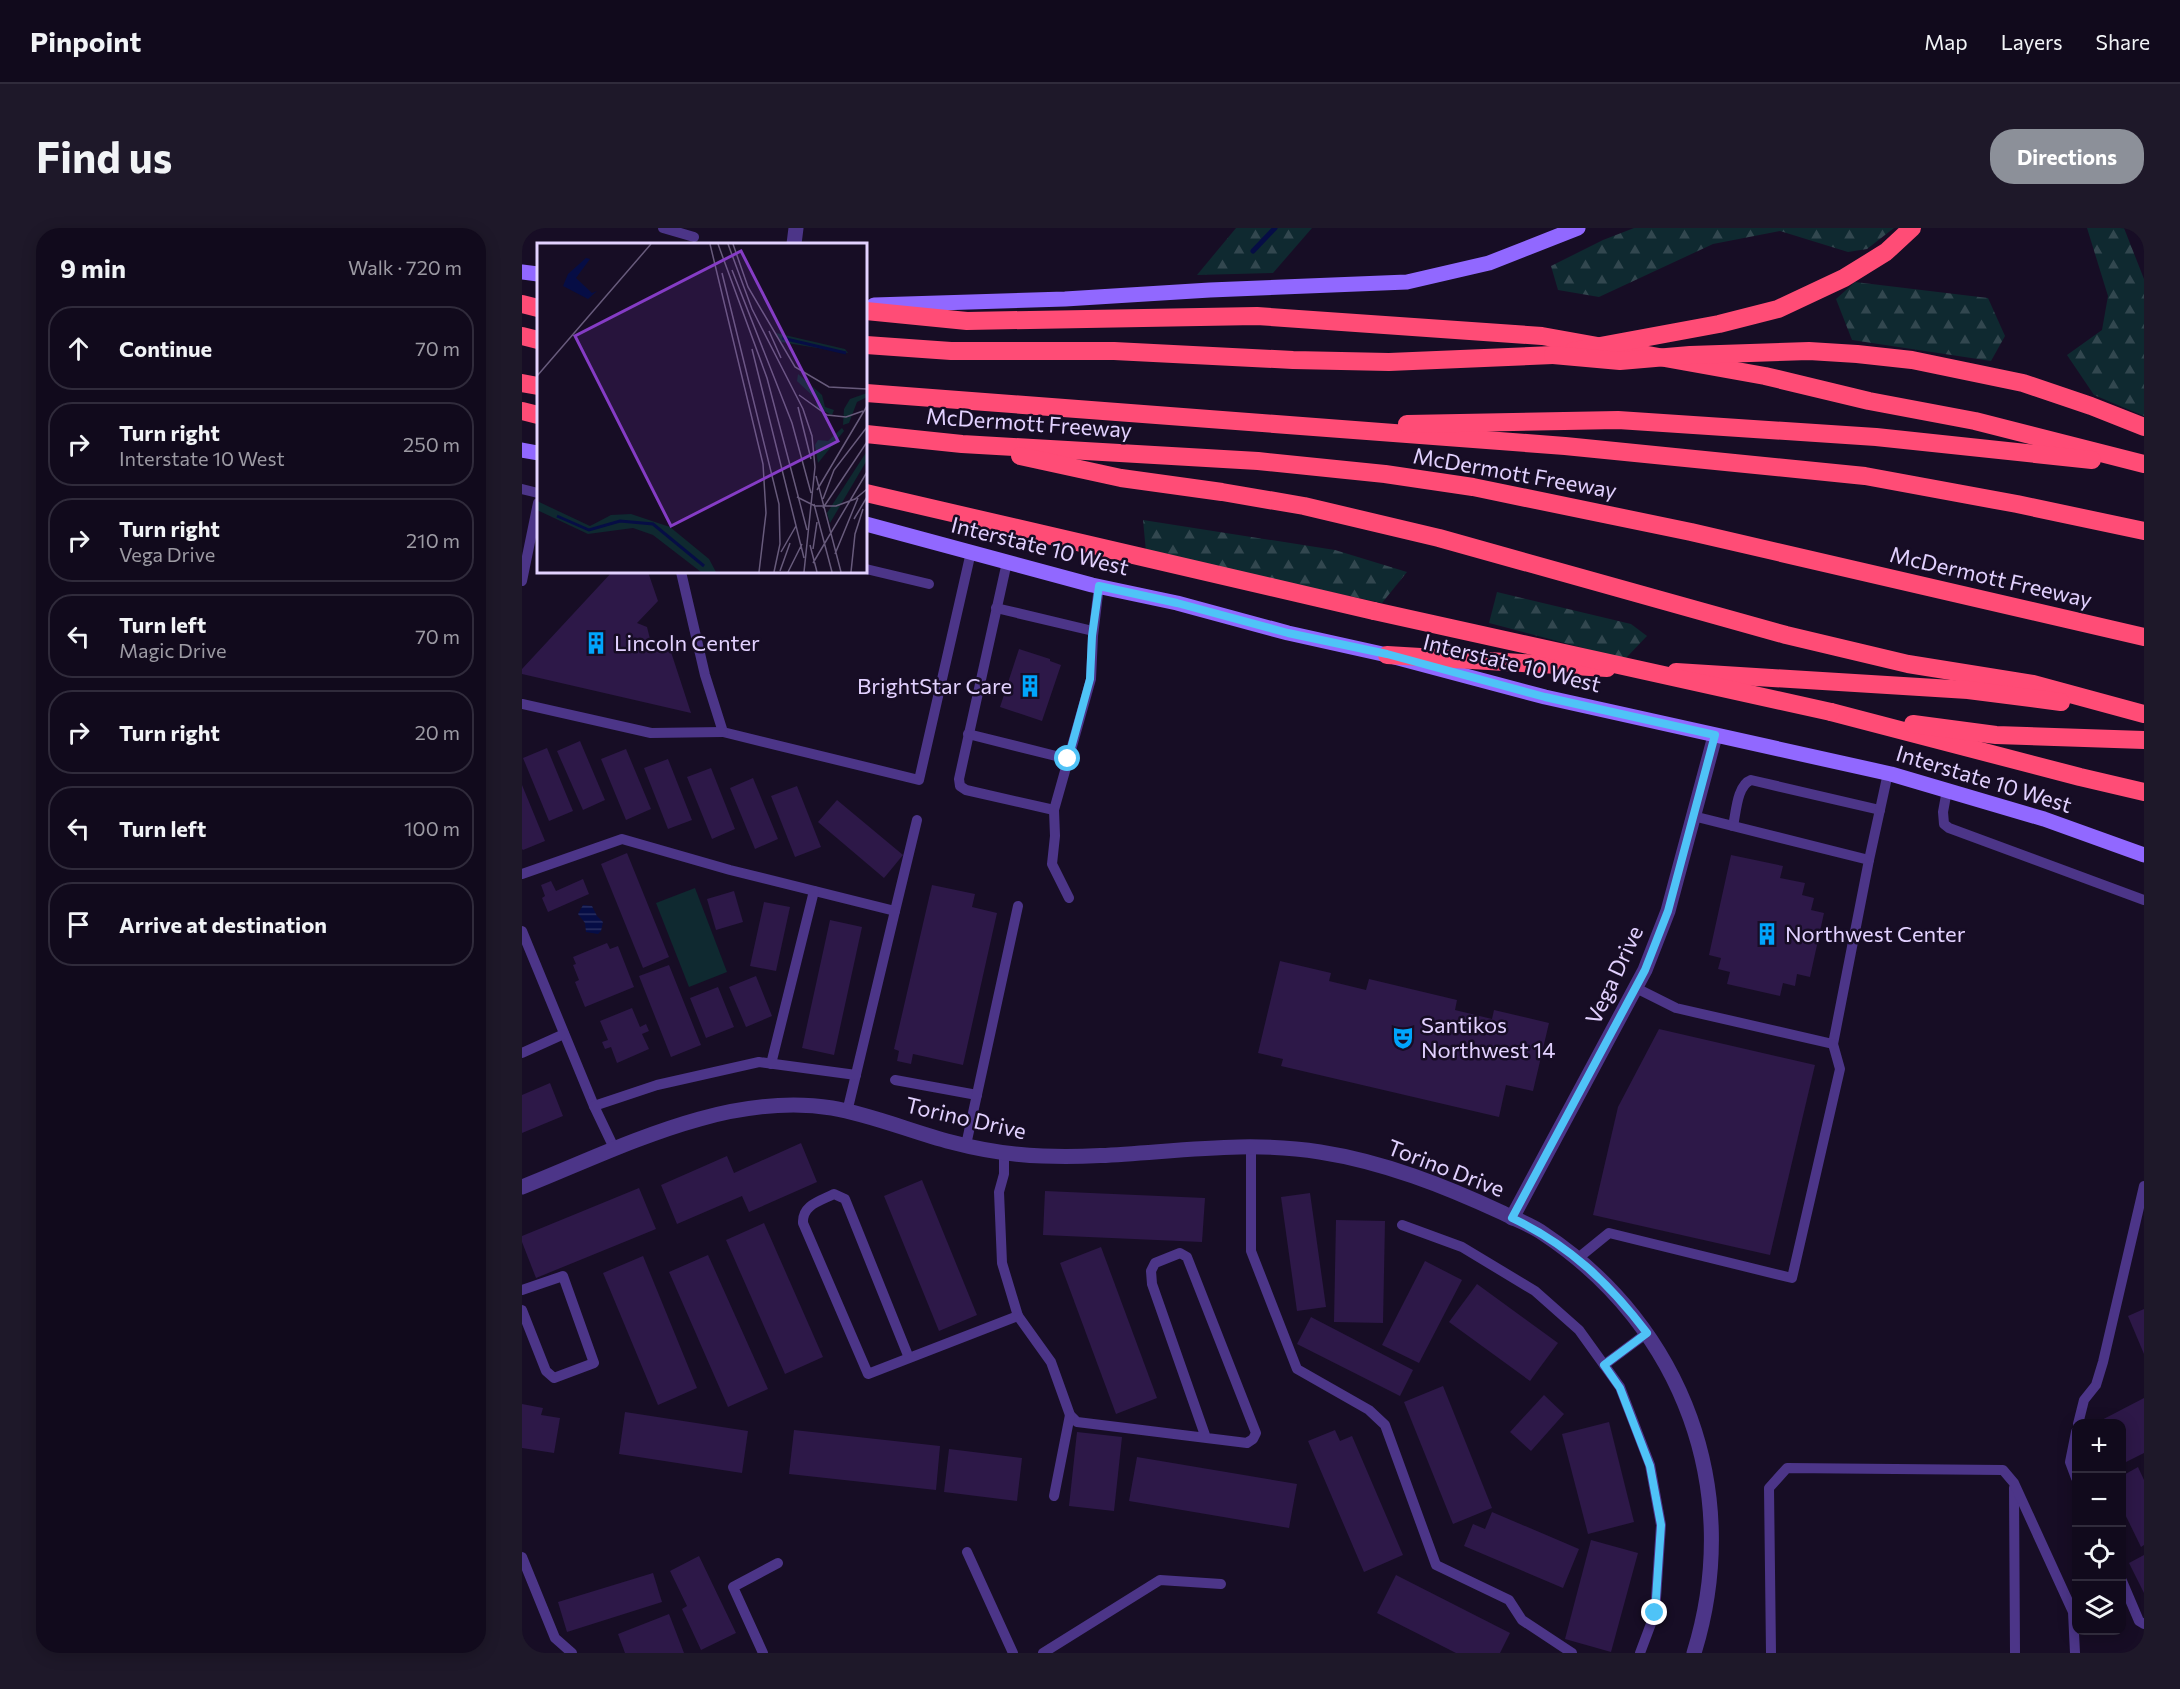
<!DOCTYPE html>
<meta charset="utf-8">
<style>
body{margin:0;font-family:Commissioner,sans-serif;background:#1e1829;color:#f1f3f6}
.controls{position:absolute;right:18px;bottom:18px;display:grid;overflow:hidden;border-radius:12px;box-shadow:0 3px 15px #0003}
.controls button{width:54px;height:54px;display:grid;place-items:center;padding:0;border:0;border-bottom:2px solid #302b3b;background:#110a1c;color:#f1f3f6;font:30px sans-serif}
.stop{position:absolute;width:18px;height:18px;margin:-14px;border:4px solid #4fc3f7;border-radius:50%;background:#fff}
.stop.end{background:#4fc3f7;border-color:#fff;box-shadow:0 2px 6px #0008}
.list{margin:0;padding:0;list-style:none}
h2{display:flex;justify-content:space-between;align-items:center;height:78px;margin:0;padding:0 24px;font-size:26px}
h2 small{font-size:20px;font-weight:400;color:#9c9aa3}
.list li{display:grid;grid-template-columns:39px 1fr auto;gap:18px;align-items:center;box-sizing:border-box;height:84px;margin:0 12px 12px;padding:0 12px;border:2px solid #302b3b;border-radius:24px}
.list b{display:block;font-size:22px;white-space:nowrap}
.list p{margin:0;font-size:20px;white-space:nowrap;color:#9c9aa3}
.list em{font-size:20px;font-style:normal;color:#9c9aa3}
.icon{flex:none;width:33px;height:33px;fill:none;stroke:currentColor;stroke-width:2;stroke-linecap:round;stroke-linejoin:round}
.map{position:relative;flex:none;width:1622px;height:1425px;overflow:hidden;border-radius:24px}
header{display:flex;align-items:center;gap:36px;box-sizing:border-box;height:84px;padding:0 30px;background:#110a1c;border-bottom:2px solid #302b3b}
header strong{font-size:28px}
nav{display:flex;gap:33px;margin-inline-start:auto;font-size:21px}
.intro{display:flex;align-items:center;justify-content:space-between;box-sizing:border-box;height:144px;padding:0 36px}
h1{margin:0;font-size:42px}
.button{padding:15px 27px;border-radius:24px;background:#8c9099;color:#fff;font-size:21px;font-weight:700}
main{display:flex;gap:36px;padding:0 36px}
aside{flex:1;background:#110a1c;border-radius:24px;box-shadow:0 3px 15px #0003}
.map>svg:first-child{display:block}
.green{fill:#0f2930}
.forest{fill:url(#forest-firs)}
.water{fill:url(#water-rules)}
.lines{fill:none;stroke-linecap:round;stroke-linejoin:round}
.stream{stroke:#060d45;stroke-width:5}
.building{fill:#2d1848}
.service{stroke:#4c3588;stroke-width:10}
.minor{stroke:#4c3588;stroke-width:15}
.tertiary{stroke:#4c3588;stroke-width:15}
.secondary{stroke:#9168ff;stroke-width:15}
.motorway{stroke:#ff4c76;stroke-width:18}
.motorway-bridge{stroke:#ff4c76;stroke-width:18}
.route{stroke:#4fc3f7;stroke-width:8}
.labels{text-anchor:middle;stroke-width:5;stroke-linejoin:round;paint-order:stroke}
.street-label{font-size:22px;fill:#e2d1ff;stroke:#170d25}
.poi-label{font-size:22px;fill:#e2d1ff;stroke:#170d25;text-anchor:start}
.inset-river{fill:none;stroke:#060d45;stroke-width:3}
.inset-road{fill:none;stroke:#685b7c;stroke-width:1.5}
.view{fill:#853cc5;fill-opacity:0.15;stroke:#853cc5;stroke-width:3}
.inset-edge{fill:none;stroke:#e2d1ff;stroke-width:3}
</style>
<header>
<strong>Pinpoint</strong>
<nav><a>Map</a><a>Layers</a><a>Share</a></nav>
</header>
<div class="intro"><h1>Find us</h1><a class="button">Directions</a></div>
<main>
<aside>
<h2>9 min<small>Walk · 720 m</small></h2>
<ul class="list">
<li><svg class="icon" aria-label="ahead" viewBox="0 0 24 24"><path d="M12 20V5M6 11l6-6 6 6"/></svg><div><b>Continue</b></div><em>70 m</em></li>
<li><svg class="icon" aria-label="right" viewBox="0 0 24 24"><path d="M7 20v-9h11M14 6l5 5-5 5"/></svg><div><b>Turn right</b><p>Interstate 10 West</p></div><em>250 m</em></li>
<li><svg class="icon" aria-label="right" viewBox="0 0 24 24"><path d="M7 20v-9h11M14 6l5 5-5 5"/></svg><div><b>Turn right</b><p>Vega Drive</p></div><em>210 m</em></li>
<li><svg class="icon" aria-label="left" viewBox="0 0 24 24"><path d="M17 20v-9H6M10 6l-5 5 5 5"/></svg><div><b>Turn left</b><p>Magic Drive</p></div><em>70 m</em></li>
<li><svg class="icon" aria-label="right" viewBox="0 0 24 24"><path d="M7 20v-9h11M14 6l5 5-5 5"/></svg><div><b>Turn right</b></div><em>20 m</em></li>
<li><svg class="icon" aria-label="left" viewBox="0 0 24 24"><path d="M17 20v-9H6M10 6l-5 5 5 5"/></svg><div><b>Turn left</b></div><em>100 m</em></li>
<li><svg class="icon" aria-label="arrive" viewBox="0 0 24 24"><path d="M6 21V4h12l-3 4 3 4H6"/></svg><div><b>Arrive at destination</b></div></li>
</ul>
</aside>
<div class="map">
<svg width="1622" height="1425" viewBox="0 0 1622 1425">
<defs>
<pattern id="forest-firs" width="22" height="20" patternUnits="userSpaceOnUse" patternTransform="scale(1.5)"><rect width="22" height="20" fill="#0f2930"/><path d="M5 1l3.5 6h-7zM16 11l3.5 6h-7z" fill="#32474f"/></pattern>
<pattern id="water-rules" width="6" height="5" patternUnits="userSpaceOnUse" patternTransform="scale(1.5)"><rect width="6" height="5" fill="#060d45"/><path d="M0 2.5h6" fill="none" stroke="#2a2f61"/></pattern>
</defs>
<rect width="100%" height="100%" fill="#170d25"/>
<path class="green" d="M173 660 205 744 167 759 134 675Z"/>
<g class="forest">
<path d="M714 0H790L751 45 675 47Z"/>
<path d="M1112 0H1372L1345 21 1326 24 1258 3 1191 16 1077 69 1036 62 1029 38 1081 12Z"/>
<path d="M1565 0H1602L1622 51V188L1572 167 1545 127 1580 102 1586 68Z"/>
<path d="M1333 54 1466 70 1483 108 1469 133 1330 112 1314 71Z"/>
<path d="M621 292 813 322 885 344 860 375 624 324Z"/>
<path d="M975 364 1109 396 1125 408 1103 431 967 395Z"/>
</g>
<path class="water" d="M61 677 70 678 75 688 81 694 79 703 76 706 64 704 63 695 56 686Z"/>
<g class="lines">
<path class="stream" d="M731 23 753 0"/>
</g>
<g class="building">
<path d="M90 344H126L136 373 115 395 125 399 128 411 121 418 149 424 169 485 0 446V441Z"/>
<path d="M497 421 528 431V433L539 437 520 493 478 479Z"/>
<path d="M58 513 83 572 61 582 35 523Z"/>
<path d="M25 520 51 583 27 593 1 530Z"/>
<path d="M104 521 129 581 104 592 79 531Z"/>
<path d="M146 531 170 592 146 601 122 540Z"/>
<path d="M189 540 213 601 190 611 165 549Z"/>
<path d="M231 550 256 611 233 621 208 560Z"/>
<path d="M0 557 23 613 1 622 0 621Z"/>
<path d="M275 558 299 619 273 629 249 568Z"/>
<path d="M315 572 381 627 362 650 296 594Z"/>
<path d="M105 625 147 729 121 740 79 636Z"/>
<path d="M1209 627 1261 638 1258 650 1283 655 1280 667 1292 670 1289 682 1302 685 1288 749 1275 746 1273 758 1261 755 1258 768 1205 756 1208 744 1196 741 1199 730 1187 727Z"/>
<path d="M61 651 67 666 26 684 20 670 23 668 19 657 29 653 34 663Z"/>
<path d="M410 657 453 666 450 679 475 685 441 837 391 826 389 836 375 833 377 823 372 821Z"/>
<path d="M212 663 221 694 194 702 185 671Z"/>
<path d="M242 674 268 679 254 743 228 738Z"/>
<path d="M308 692 340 699 312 827 280 820Z"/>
<path d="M85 715 88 721 96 718 112 759 63 779 53 754 57 752 51 737 54 736 51 729Z"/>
<path d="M758 733 809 745 807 753 844 762 847 751 935 772 933 782 970 791 972 782 1027 795 1011 863 984 857 977 889 759 838 761 831 736 825Z"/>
<path d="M147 737 179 817 149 829 117 748Z"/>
<path d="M234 748 250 788 224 799 207 759Z"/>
<path d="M196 759 212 799 184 810 168 770Z"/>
<path d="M110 780 118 799 124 796 127 803 120 806 127 821 95 835 89 819 83 821 80 814 86 812 78 793Z"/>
<path d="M1137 801 1293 837 1248 1027 1071 987 1096 879Z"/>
<path d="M28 855 41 888 0 905V867Z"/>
<path d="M279 915 295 954 227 984 220 968 155 996 139 957 205 928 212 945Z"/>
<path d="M400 952 455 1087 417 1103 362 968Z"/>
<path d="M117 960 134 1001 14 1050 0 1014V1008Z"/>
<path d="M523 963 683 970 680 1014 521 1007Z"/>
<path d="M788 965 804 1079 775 1083 759 969Z"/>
<path d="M814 992 863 993 861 1095 812 1094Z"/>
<path d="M242 995 301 1129 263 1146 204 1012Z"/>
<path d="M579 1019 635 1170 594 1186 538 1035Z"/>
<path d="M186 1027 246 1161 206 1179 147 1044Z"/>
<path d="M121 1028 175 1160 136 1177 81 1045Z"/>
<path d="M903 1033 940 1052 897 1135 860 1117Z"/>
<path d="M955 1056 1036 1115 1008 1153 927 1094Z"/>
<path d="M1622 1081V1126L1606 1088Z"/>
<path d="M789 1089 891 1142 878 1168 775 1116Z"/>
<path d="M921 1158 970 1280 931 1296 882 1174Z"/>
<path d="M1022 1167 1042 1186 1009 1223 988 1204Z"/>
<path d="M1622 1170V1225L1600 1236V1196H1572Z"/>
<path d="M0 1176 21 1180 19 1187 38 1190 32 1225 0 1220Z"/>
<path d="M103 1184 226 1203 220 1245 97 1226Z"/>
<path d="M1087 1194 1112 1294 1066 1306 1040 1206Z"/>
<path d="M272 1202 418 1218 414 1262 267 1246Z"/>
<path d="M813 1202 818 1213 830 1208 881 1327 842 1344 786 1213Z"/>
<path d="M555 1204 600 1209 592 1283 547 1278Z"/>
<path d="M427 1221 500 1230 495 1273 422 1264Z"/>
<path d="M615 1229 775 1256 767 1300 607 1273Z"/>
<path d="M1616 1239 1622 1252V1317L1619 1319 1600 1280V1248Z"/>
<path d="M970 1284 1057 1321 1041 1360 942 1318 951 1296 963 1301Z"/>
<path d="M1069 1312 1116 1325 1089 1424 1043 1411Z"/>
<path d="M1622 1327V1365L1607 1335Z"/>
<path d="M177 1328 214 1405 179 1422 160 1381 165 1378 148 1343Z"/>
<path d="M131 1345 140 1374 45 1404 36 1374Z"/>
<path d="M874 1347 988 1405 978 1425H934L855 1385Z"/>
<path d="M147 1386 162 1425H103L96 1406Z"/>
</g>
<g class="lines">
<g class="service">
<path d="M141 0 172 9"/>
<path d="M0 261 16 265"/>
<path d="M485 334 437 551 438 558 444 562 532 582"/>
<path d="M344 341 407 356"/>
<path d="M159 344 183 447 201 504 397 552 449 324"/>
<path d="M0 353 16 275"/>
<path d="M474 380 571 403"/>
<path d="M0 476 129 505 201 504"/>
<path d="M446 506 546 531"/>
<path d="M1425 562 1421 584 1422 596 1427 600 1622 672"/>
<path d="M1211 598C1214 585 1215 557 1229 552L1358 582"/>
<path d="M1347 632 1366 545"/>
<path d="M0 646 100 611 208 642 373 683 395 592"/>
<path d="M547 670 530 636 533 608 532 582 569 451 571 408 577 358"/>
<path d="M0 703 72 878"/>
<path d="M1114 760 1154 780 1311 816 1347 632 1171 588"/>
<path d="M0 825 42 806"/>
<path d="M249 836 292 663"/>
<path d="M373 852 455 867"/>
<path d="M325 884 373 683"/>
<path d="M444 917 496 678"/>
<path d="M729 919V1023L775 1141 847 1182 863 1197 914 1337 987 1372 1000 1392 1050 1425"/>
<path d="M93 922 72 878 135 857 237 834 334 847"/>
<path d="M880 997 940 1019 1013 1063 1057 1102 1098 1159 1128 1237 1139 1297 1133 1385 1118 1425"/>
<path d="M1055 1031 1087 1005 1270 1050 1318 841 1311 816"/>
<path d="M0 1062 41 1048 72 1135 32 1150 24 1143 0 1082"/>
<path d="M496 1088 529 1134 548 1187 555 1194 725 1215 731 1211 734 1205 665 1029 658 1025 633 1035 629 1043 630 1056 684 1210"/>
<path d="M387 1130 323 971 312 966C298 973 280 977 281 995L346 1146 496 1088 480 1035 477 964 482 946V925"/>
<path d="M1082 1137 1125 1105"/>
<path d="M1556 1196 1562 1172 1574 1157 1581 1134 1622 958"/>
<path d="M1554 1204 1548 1234 1554 1250"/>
<path d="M1492 1260 1493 1425"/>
<path d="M532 1268 548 1187"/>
<path d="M445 1324 491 1425"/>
<path d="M0 1329 33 1410 50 1425"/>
<path d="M1600 1353 1617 1393 1622 1396"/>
<path d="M241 1425 211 1359 256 1335"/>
<path d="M521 1425 638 1352 699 1356"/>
<path d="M1249 1425 1247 1260 1265 1240 1481 1242 1492 1255 1551 1384 1553 1425"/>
</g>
<g class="minor">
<path d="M0 959C96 921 204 863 310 880 351 887 390 904 429 914 459 922 490 927 521 928 613 932 706 909 798 924 862 934 923 958 981 985 994 992 1010 997 1022 1006 1162 1099 1222 1264 1172 1425"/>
<path d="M990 990 1123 742 1146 683 1193 508"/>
</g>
<path class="tertiary" d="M272 16 274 0"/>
<g class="secondary">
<path d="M0 44 16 46"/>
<path d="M352 77 543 71 688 62 885 54 967 35 1056 0"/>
<path d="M0 222 16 225"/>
<path d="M344 296 570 357 655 375 766 405 865 427 1023 469 1369 546 1522 591 1622 627"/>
</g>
<g class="motorway">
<path d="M0 76 16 80"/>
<path d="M344 83 445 93 735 88 1020 108 1243 148 1347 173 1453 193 1622 236"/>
<path d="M0 108 16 112"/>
<path d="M344 117 429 123H592L771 132 867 134 1031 127"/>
<path d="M0 155 16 158"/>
<path d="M344 165 1043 218 1343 248 1495 276 1622 303"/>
<path d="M0 183 16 187"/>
<path d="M885 196 1096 192 1354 209 1570 232"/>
<path d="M344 206 440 216 736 233 863 246 951 259 1169 304 1622 409"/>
<path d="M498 228 599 250 700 264 782 278 917 310 1264 407 1386 436 1511 456 1622 486"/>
<path d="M344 265 852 383"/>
<path d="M865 427 1085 440"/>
<path d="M1154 444 1446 462 1539 474"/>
<path d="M1309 484 1558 549 1622 564"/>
<path d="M1391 496 1474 507 1622 512"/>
</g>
<g class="motorway-bridge">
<path d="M1051 123 1197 96 1256 81 1322 50 1364 24 1390 0"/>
<path d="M1031 127 1098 133 1168 127 1287 123 1335 126 1390 132 1501 155 1569 178 1622 199"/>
<path d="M852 383 1309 484"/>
</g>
</g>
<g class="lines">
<path class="route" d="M546 531 568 451 570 408 577 358 655 375 766 405 865 426 1023 469 1193 507 1146 683 1123 742 990 990C1047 1017 1087 1055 1125 1105L1082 1137 1098 1160 1128 1238 1139 1297 1133 1385"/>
</g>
<defs>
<g id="building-bare" transform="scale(1.8)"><path d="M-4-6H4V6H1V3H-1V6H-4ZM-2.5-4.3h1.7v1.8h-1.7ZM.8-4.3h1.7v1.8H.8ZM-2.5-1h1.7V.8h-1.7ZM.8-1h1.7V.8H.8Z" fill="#00a5fc" stroke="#170d25" stroke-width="2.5" paint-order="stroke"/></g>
<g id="theatre-bare" transform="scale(1.8)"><path d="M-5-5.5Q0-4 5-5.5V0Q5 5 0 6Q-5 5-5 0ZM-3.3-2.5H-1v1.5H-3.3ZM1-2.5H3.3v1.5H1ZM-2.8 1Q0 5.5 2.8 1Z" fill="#00a5fc" stroke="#170d25" stroke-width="2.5" paint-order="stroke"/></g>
</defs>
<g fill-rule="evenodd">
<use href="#building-bare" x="74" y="415"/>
<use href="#building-bare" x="508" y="458"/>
<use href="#building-bare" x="1245" y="706"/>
<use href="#theatre-bare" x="881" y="810"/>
</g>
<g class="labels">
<g class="street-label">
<text transform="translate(507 195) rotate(4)" y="8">McDermott Freeway</text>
<text transform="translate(993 245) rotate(10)" y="8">McDermott Freeway</text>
<text transform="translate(518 318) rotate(14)" y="8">Interstate 10 West</text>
<text transform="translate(1469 349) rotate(13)" y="8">McDermott Freeway</text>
<text transform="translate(990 435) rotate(14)" y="8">Interstate 10 West</text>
<text transform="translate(1462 551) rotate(17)" y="8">Interstate 10 West</text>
<text transform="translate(1092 747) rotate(-65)" y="8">Vega Drive</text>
<text transform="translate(444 890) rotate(13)" y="8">Torino Drive</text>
<text transform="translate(924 940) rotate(21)" y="8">Torino Drive</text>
</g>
<g class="poi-label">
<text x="92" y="423">Lincoln Center</text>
<text x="490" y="466" text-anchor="end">BrightStar Care</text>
<text x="1263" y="714">Northwest Center</text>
<text x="899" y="805">Santikos<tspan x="899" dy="25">Northwest 14</tspan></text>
</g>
</g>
<g transform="translate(15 15)">
<rect width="330" height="330" fill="#170d25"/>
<path d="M0 258 53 283 74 272 94 271 133 284 172 316 179 329H164L116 292 96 285 51 291 0 267Z" fill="#0f2930"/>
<path d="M239 90 308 106 311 110 244 99ZM261 131 285 152 288 164 297 167 295 172 280 165 279 156 260 138ZM330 150V154L320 159 312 180 306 182 307 166 313 156ZM305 185 307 188 281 220 278 202 281 197 291 198ZM330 208V217L293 280 290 270Z" fill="#0f2930"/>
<path d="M49 15 53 16 39 35 55 50 60 48 51 56 26 43 31 31Z" fill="#060d45"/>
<path class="inset-river" d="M245 95 309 110M20 273 52 287 83 278 116 281 167 323"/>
<path class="inset-road" d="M173 1 226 221 229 270 222 329M181 1 230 135 270 287M191 1 215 66 266 166 275 193 278 224 267 329M196 1 211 44 258 124 292 144 330 146M195 27 255 180 274 250M185 30 242 261 243 301 237 329M232 88 244 115M215 106 267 315M0 133 114 1M262 152 290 172 309 174 326 168M261 164 274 216M279 233 304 329M280 247 330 163M260 254 278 263H299L318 256 330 246M286 256 297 227 330 184M277 261 295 329M286 265 330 199M317 276 330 254M273 302 280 329M276 306 280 279M244 309 259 283M298 311 321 255M276 320 330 229M243 328 253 300M251 329 265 301M314 329 318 291 326 266"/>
<path class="view" d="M204 8 301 198 134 283 38 93Z"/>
<rect width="330" height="330" class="inset-edge"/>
</g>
</svg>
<div class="controls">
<button>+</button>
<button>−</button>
<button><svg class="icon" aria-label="locate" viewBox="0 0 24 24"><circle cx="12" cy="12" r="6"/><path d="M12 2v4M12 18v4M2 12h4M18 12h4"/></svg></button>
<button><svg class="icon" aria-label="layers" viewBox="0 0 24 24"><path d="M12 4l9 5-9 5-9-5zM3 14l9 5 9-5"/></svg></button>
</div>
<div class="stop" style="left:546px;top:531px"></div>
<div class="stop end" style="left:1133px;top:1385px"></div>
</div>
</main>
